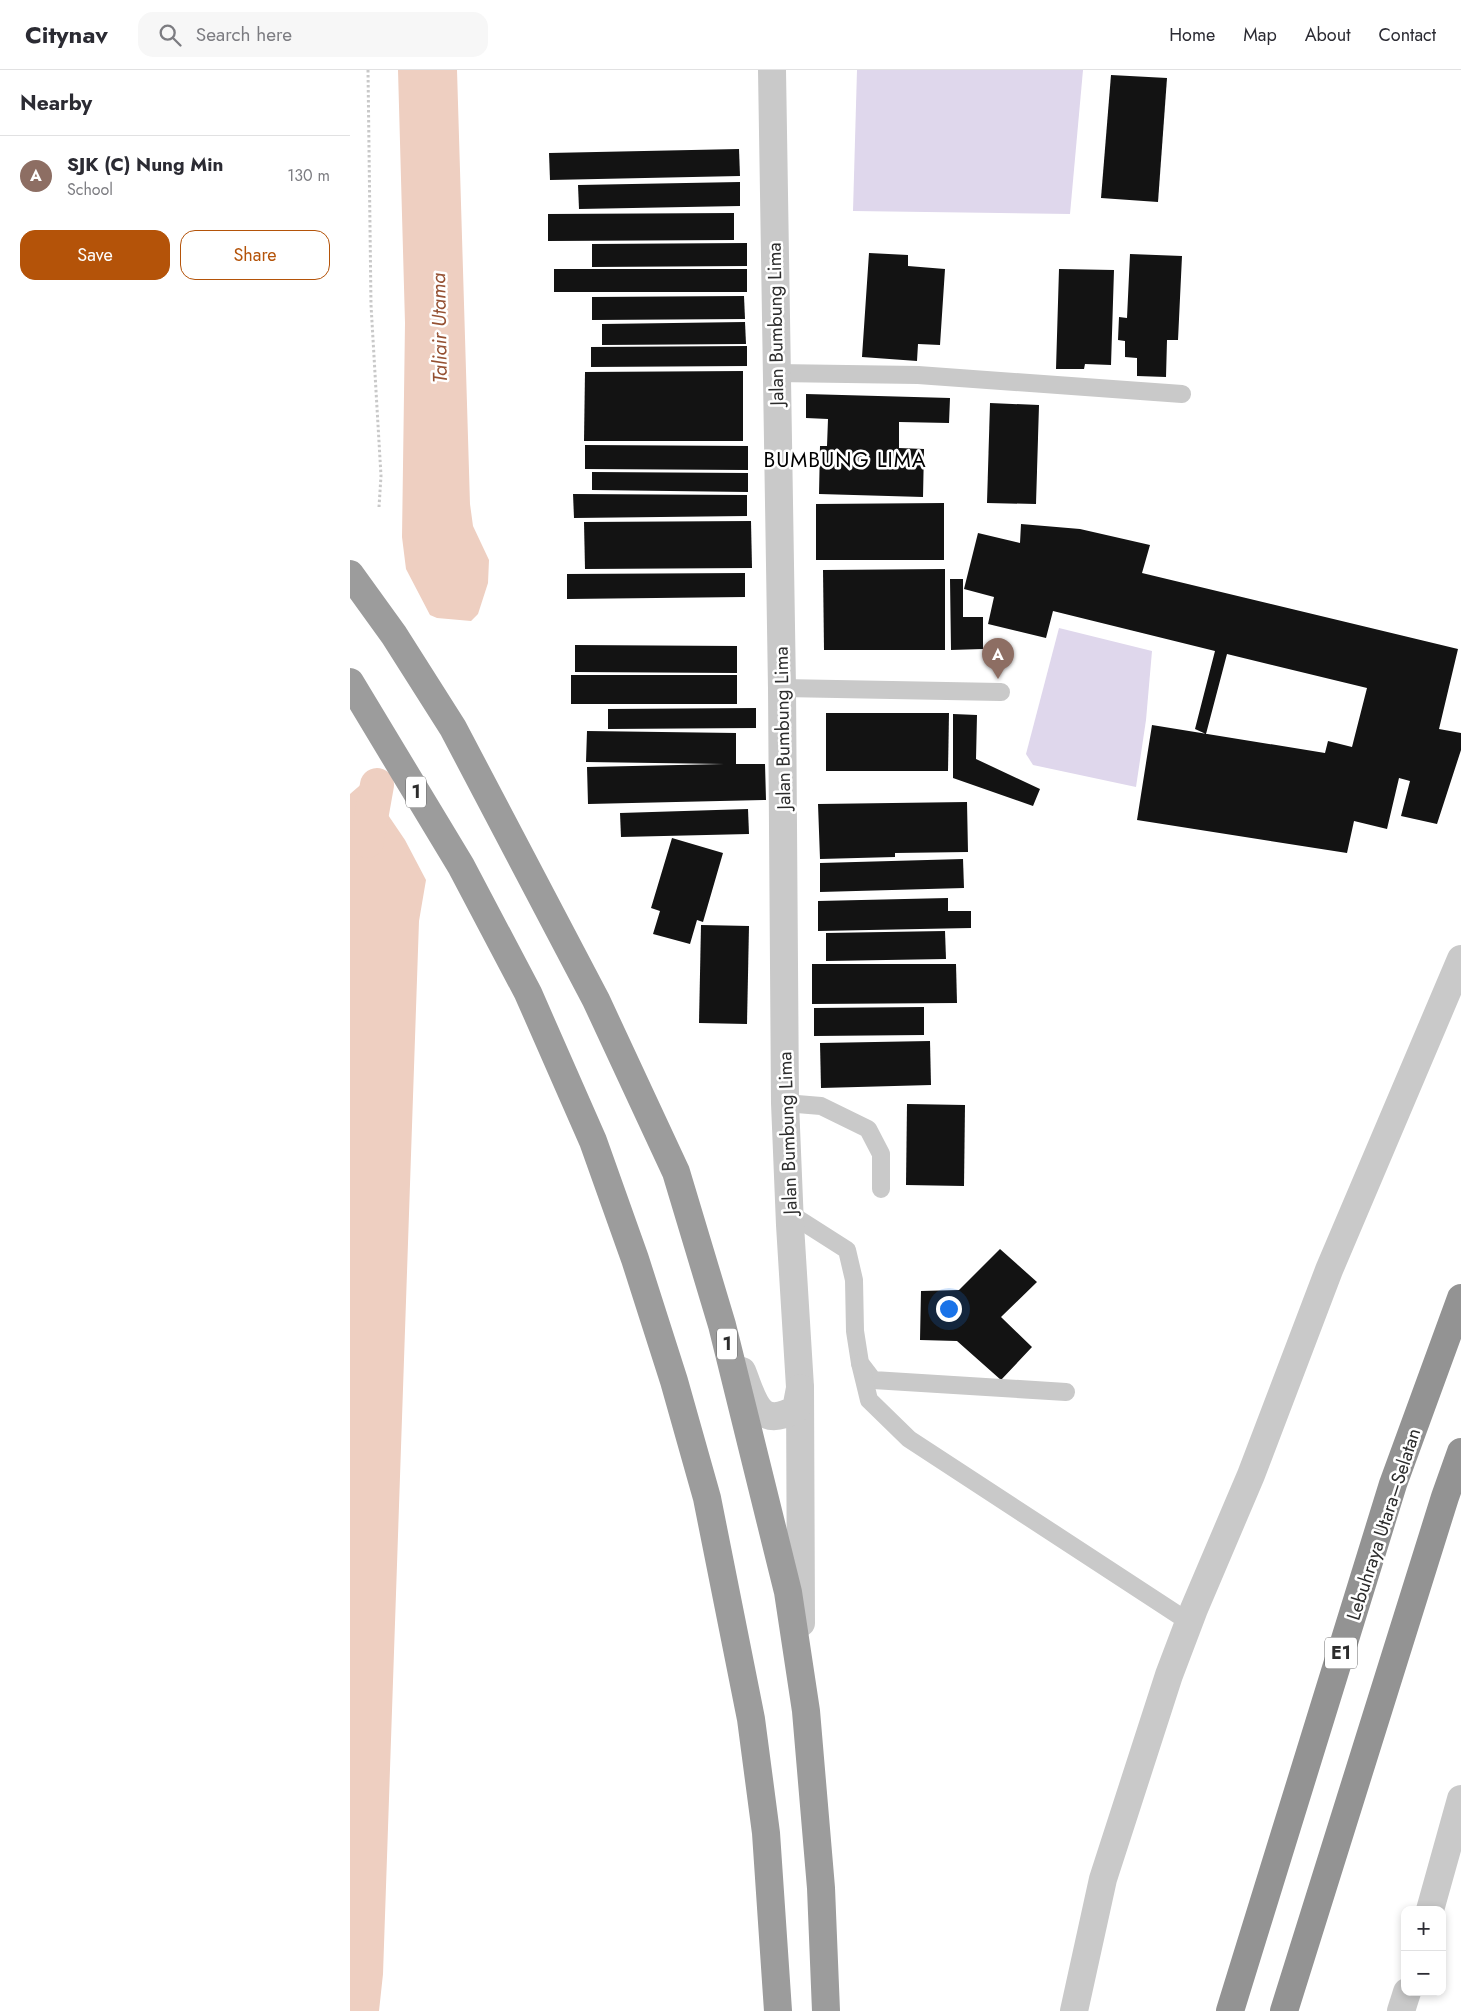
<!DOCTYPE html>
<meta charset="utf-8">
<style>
body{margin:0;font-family:Jost,sans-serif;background:#f7f7f7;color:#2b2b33}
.controls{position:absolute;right:15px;bottom:15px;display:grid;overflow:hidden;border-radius:10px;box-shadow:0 2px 8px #0003}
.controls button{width:45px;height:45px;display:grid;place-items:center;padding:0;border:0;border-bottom:1px solid #e1e1e2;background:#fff;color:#2b2b33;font:25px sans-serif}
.you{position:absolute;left:598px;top:1238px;width:18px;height:18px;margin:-12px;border:4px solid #fff;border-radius:50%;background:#1a73e8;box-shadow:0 0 0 8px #1a73e833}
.badge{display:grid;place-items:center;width:32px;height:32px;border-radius:50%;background:#b45309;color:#fff;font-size:16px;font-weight:700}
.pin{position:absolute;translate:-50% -41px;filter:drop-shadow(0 1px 2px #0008)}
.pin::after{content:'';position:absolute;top:26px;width:18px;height:15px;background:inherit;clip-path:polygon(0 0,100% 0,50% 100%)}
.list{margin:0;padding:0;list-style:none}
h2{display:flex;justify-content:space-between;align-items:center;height:65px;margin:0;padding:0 20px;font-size:21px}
h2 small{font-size:16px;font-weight:400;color:#7c7c81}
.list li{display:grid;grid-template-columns:32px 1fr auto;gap:15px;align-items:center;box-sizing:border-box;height:80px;padding:0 20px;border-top:1px solid #e1e1e2}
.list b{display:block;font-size:19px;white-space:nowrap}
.list p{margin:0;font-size:16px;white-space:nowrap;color:#7c7c81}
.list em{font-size:16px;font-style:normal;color:#7c7c81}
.actions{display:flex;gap:10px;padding:15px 20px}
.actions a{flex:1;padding:11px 0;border:1px solid #b45309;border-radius:15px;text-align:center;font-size:18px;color:#b45309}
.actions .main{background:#b45309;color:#fff}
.icon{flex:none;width:28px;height:28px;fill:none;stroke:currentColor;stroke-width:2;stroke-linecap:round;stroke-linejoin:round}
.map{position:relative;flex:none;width:1111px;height:1941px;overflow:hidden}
header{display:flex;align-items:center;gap:30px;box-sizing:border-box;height:70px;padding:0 25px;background:#fff;border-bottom:1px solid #e1e1e2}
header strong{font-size:24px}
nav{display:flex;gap:28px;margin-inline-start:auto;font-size:18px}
.search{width:350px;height:45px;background:#f7f7f7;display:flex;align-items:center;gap:12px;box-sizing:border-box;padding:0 18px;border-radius:15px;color:#7c7c81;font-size:19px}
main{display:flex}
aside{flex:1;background:#fff}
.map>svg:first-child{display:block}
.green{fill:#dfd7ec}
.water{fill:#eecfc1}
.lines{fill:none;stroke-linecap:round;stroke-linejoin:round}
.canal{stroke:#eecfc1;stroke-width:34}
.building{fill:#131313}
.path{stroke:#c9c9c9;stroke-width:3;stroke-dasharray:2.5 2.5;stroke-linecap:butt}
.service{stroke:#c9c9c9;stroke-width:18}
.minor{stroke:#c9c9c9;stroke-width:28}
.trunk{stroke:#9c9c9c;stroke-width:28}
.motorway{stroke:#939393;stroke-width:28}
.labels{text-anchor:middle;stroke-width:5;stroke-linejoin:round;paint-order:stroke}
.shield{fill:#fff;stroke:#6b6b6b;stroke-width:1}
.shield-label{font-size:18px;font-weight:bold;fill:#2c2c2c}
.street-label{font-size:19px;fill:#2c2c2c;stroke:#fff}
.water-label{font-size:20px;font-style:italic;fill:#955133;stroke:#fff}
.quarter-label{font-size:21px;letter-spacing:1px;fill:#000;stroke:#fff}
</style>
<header>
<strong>Citynav</strong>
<div class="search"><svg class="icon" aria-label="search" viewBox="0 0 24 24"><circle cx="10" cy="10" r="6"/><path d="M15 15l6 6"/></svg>Search here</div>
<nav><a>Home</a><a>Map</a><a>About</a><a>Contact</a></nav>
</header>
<main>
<aside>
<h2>Nearby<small></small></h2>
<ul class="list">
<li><span class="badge" style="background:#8d6e63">A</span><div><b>SJK (C) Nung Min</b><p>School</p></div><em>130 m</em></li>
</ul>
<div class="actions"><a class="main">Save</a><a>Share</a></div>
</aside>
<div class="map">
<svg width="1111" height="1941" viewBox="0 0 1111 1941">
<rect width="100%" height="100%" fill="#fff"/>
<g class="green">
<path d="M507 0H733L720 144 503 141Z"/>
<path d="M709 558 802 581 796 650 786 717 683 695 676 684Z"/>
</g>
<g class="water">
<path d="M48 0H107L120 434 123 456 139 490 138 513 128 544 121 551 87 548 80 545 56 499 52 467 55 253Z"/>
<path d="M15 711 55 770 76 810 69 851 33 1904 29 1941H0V724Z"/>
</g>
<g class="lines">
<path class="canal" d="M17 771 27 715"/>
</g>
<g class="building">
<path d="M761 5 817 8 808 132 751 128Z"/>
<path d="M389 79 390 106 200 110 199 83Z"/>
<path d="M390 112V136L229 139 228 115Z"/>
<path d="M384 143V170L198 171V144Z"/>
<path d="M397 173V196L242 197V174Z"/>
<path d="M519 183 558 185V196L595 199 590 275 568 274 567 291 512 287Z"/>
<path d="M780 184 832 186 828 270H817L816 307 787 306V288L775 287V271L768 270 769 247 777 248Z"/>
<rect x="204" y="199" width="193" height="23"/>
<path d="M709 199 764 200 761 295 735 294 734 299H706Z"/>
<path d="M394 226 395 249 242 250V227Z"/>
<path d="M395 252 396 274 252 275V254Z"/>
<path d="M397 276V296L241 297V277Z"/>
<path d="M393 301V371H234L235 302Z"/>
<path d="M456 324 600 328 599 353 549 352V378L574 379 573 427 469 424 470 376H477L478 349 456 348Z"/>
<path d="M640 333 689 335 686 434 637 433Z"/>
<path d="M235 375 398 376V400L235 399Z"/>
<path d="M242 402 398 403V422L242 420Z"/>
<path d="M223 424 397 425V446L224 448Z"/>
<path d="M594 433V490H466V434Z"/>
<path d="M401 451 402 498 235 499 234 452Z"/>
<path d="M671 454 730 459 800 475 792 503 1108 579 1089 659 1111 663V680L1087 754 1051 746 1060 711 1049 708 1037 759 1004 751 997 783 787 750 802 655 975 683 978 671 1002 677 1017 618 877 584 856 664 845 659 865 581 703 541 696 568 638 554 644 527 614 519 628 463 670 473Z"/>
<path d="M595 499V580H474L473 500Z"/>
<path d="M395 503V527L217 529V504Z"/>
<path d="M600 509H613V547H633V579L601 580Z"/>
<path d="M225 575 387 576V603L225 602Z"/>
<rect x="221" y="605" width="166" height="29"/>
<path d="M406 638V658L258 659V639Z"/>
<path d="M476 643H599L598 701H476Z"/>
<path d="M603 644 627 645 626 689 690 719 683 736 603 708Z"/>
<path d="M237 661 386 663V694H415L416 730 238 734 237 697 374 694 236 692Z"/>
<path d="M617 732 618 782 545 783V787L470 789 468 734Z"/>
<path d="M398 739 399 764 271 767 270 743Z"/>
<path d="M322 768 373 783 353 852 347 850 340 874 303 864 310 841 301 838Z"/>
<path d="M613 789 614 818 470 822V793Z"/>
<path d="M598 828V841H621V858L468 861V831Z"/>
<path d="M351 855 399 856 397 954 349 953Z"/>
<path d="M595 861 596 889 476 891V863Z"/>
<path d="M462 894H606L607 933 462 934Z"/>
<path d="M574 937V965L464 966V938Z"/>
<path d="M580 971 581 1015 471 1018 470 973Z"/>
<path d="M557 1034 615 1035 614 1116 556 1115Z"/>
<path d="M650 1179 687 1212 651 1247 682 1277 651 1310 607 1271 570 1270 571 1221 609 1220Z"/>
</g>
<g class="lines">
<path class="path" d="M18 0 21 235 31 406 29 437"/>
<g class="service">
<path d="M426 303 568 305 832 324"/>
<path d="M432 618 651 622"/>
<path d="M435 1033 471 1036 518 1059 531 1084V1119"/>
<path d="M439 1143 497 1180 504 1210 505 1261 510 1293 523 1310 716 1322"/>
<path d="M510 1293 519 1330 559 1369 839 1552"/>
</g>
<g class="minor">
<path d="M422 0 432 618 435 1033 440 1155 450 1317 451 1553"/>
<path d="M392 1301C404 1331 408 1360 446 1339L450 1318"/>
<path d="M1080 1840 1111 1729"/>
<path d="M724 1941 753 1809 819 1605 844 1539 901 1405 979 1200 1111 889"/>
<path d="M1051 1941 1057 1922"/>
</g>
<g class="trunk">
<path d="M0 504 44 565 103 658 246 930 326 1102 372 1255 438 1522 456 1641 471 1818 476 1941"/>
<path d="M0 612 111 796 178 923 243 1071 285 1189 324 1311 357 1428 401 1649 416 1763 428 1941"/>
</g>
<g class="motorway">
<path d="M880 1941 1043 1414 1111 1228"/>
<path d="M934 1941 1095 1427 1111 1382"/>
</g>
</g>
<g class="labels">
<g class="shield">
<rect x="56" y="706.5" width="20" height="31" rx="4"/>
<rect x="367" y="1258.5" width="20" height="31" rx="4"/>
<rect x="975" y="1567.5" width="32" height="31" rx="4"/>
</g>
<g class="shield-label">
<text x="66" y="728">1</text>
<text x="377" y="1280">1</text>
<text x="991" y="1589">E1</text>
</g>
<g class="street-label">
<text transform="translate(425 254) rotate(-91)" y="7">Jalan Bumbung Lima</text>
<text transform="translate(432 658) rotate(-91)" y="7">Jalan Bumbung Lima</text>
<text transform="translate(437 1063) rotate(-92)" y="7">Jalan Bumbung Lima</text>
<text transform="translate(1033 1454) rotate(-72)" y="7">Lebuhraya Utara–Selatan</text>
</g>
<g class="water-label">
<text transform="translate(89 258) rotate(-91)" y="7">Taliair Utama</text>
</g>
<g class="quarter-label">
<text x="495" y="397">BUMBUNG LIMA</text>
</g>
</g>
</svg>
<div class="controls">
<button>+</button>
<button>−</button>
</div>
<div class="you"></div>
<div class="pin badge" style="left:648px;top:609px;background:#8d6e63">A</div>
</div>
</main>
